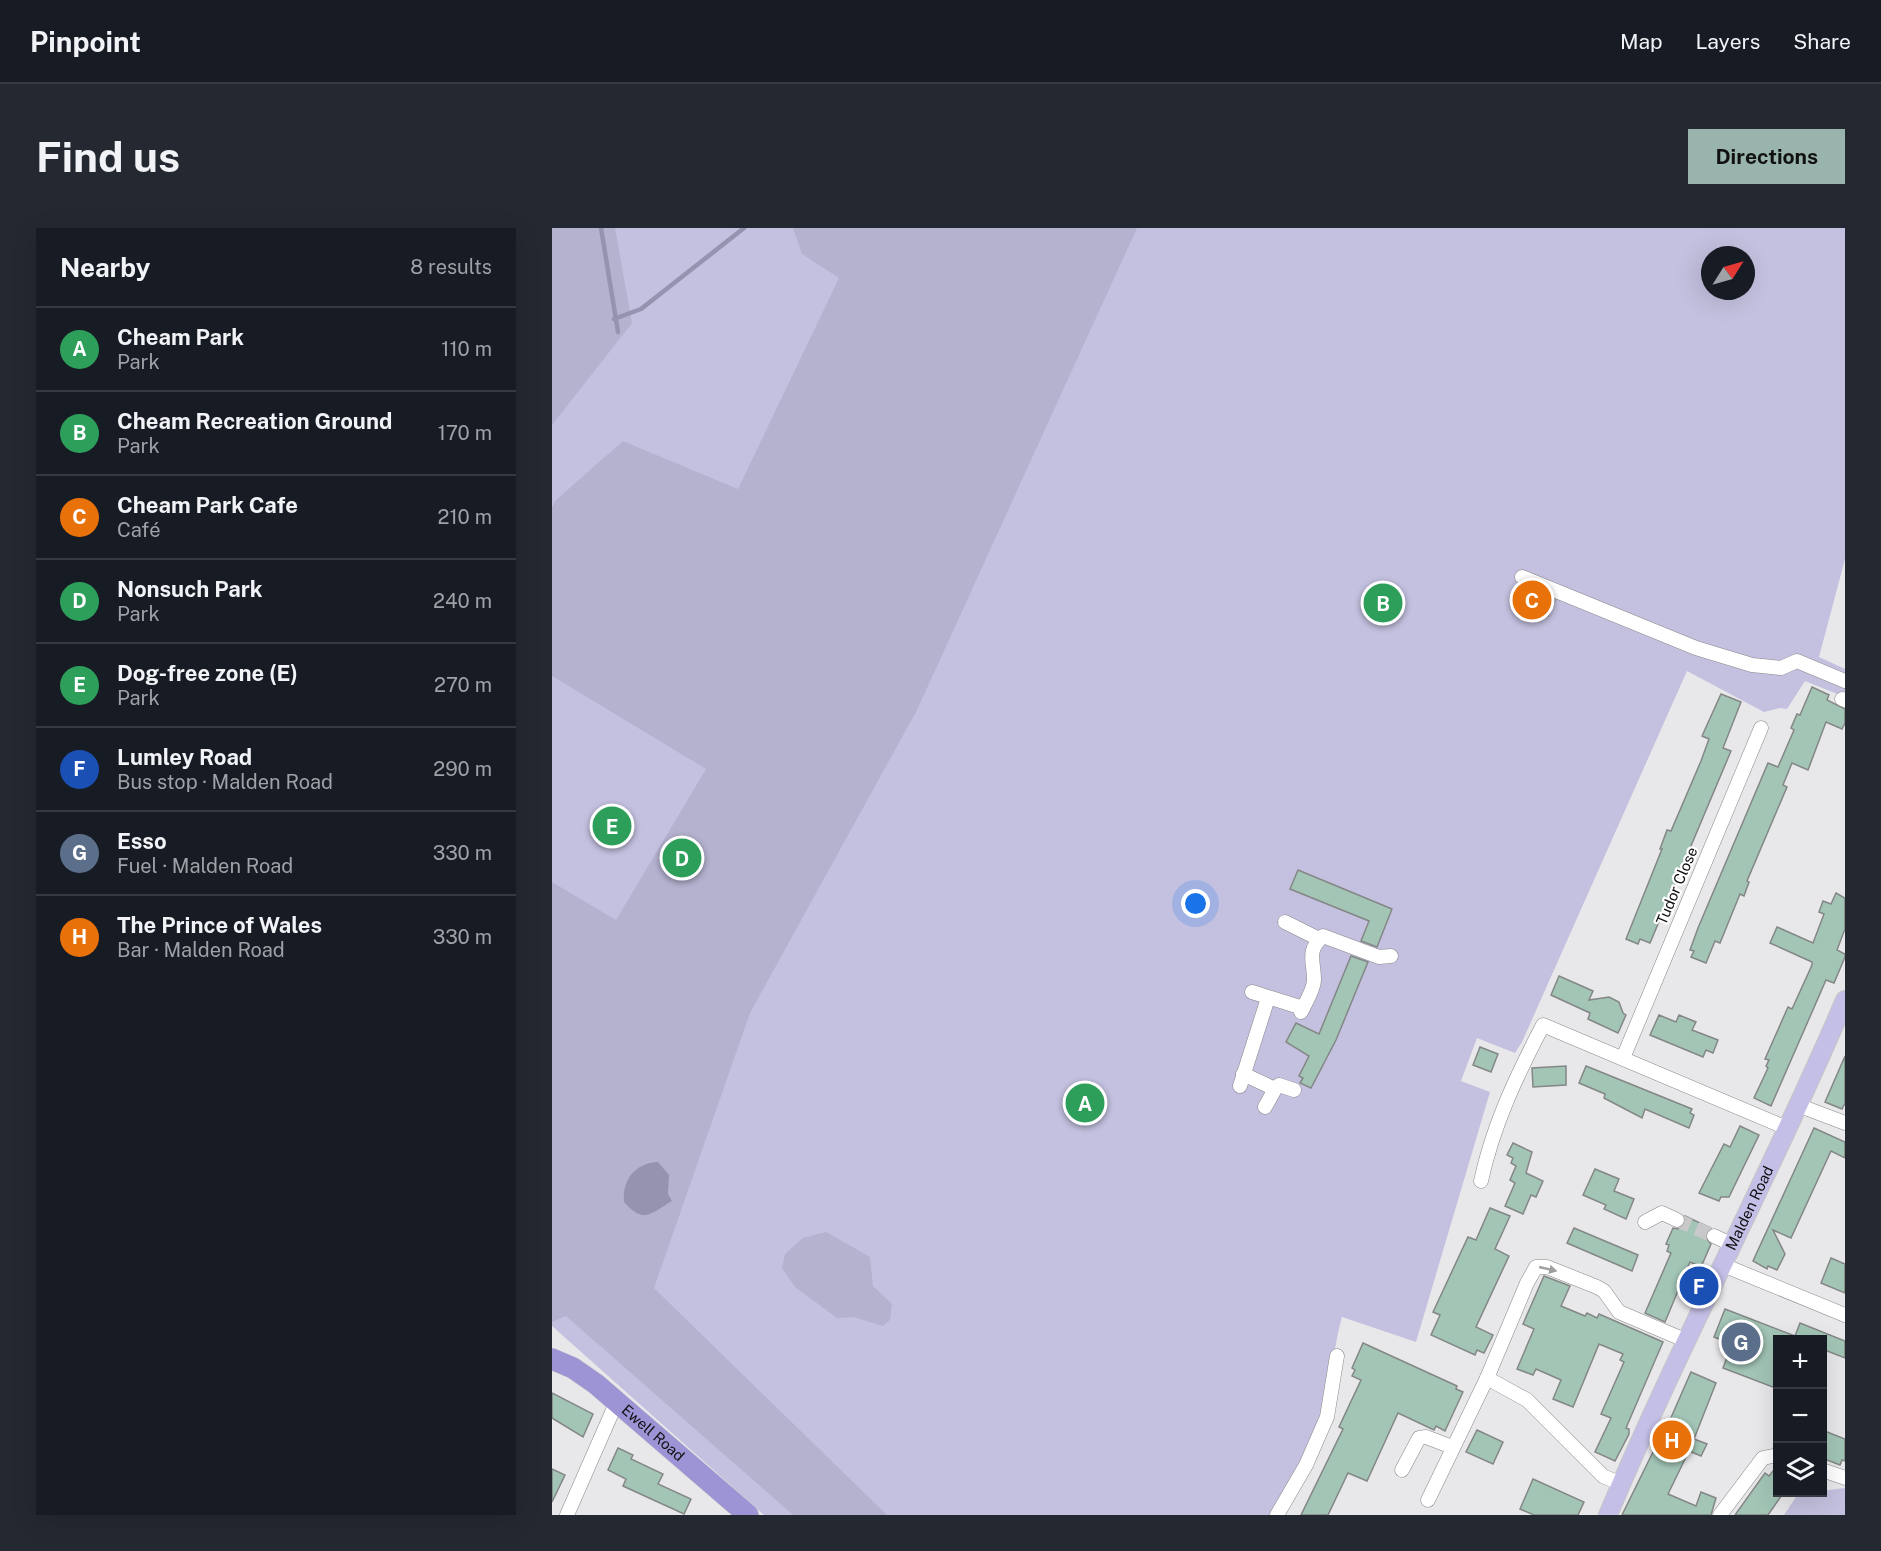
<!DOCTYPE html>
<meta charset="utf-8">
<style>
body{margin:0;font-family:"Public Sans",sans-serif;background:#242831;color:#f1f3f6}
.controls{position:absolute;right:18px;bottom:18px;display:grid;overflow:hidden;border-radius:0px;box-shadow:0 6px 24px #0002}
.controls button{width:54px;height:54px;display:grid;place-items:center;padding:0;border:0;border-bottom:2px solid #363941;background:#171b24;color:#f1f3f6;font:30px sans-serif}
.compass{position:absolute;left:1149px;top:18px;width:54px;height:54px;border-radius:50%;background:#171b24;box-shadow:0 6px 24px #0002;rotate:53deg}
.you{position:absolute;left:644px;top:676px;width:21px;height:21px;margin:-15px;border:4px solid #fff;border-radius:50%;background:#1a73e8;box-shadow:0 0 0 9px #1a73e833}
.badge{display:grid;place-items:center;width:39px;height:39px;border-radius:50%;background:#98b4ac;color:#fff;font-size:20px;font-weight:700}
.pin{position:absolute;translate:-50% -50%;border:3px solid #fff;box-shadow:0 2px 6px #0006}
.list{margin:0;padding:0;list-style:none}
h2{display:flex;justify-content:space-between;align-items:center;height:78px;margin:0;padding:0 24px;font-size:26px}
h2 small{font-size:20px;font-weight:400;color:#9ea1a6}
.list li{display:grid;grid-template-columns:39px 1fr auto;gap:18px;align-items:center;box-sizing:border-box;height:84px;padding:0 24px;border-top:2px solid #363941}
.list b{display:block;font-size:22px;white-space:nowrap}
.list p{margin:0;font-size:20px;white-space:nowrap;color:#9ea1a6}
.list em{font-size:20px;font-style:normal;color:#9ea1a6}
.icon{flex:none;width:33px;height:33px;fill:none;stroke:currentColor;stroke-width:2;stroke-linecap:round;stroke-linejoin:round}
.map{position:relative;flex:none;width:1293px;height:1287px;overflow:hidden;border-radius:0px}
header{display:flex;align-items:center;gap:36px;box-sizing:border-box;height:84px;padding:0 30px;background:#171b24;border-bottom:2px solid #363941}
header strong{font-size:28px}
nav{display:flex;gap:33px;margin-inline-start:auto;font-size:21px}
.intro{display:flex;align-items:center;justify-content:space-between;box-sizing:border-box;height:144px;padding:0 36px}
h1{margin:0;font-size:42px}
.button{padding:15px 27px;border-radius:0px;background:#98b4ac;color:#111;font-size:21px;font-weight:700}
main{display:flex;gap:36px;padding:0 36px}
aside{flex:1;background:#171b24;border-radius:0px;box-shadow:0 6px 24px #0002}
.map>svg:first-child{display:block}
.green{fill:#c4c1e0;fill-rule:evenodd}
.forest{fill:#b5b2d0}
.water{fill:#9693b0}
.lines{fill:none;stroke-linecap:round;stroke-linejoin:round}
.stream{stroke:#9693b0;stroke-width:4.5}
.building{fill:#a2c5b6;stroke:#848786;stroke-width:1.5}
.minor-tunnel{stroke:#c8c8ca;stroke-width:14;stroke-dasharray:14 7;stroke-linecap:butt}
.minor-casing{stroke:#87878a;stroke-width:15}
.major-casing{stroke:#c6c6c6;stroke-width:20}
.highway-casing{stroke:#c6c6c6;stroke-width:22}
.minor{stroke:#fff;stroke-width:14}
.major{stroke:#c4bfe6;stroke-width:18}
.highway{stroke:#9d94d5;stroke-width:21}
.oneway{fill:#9f9fa0}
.labels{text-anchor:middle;stroke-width:4.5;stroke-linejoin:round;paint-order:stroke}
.street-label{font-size:15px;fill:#101012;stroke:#fff}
</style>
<header>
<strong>Pinpoint</strong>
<nav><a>Map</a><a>Layers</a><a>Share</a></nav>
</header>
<div class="intro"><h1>Find us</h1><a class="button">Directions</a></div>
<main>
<aside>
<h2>Nearby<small>8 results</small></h2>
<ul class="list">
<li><span class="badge" style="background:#2e9e5b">A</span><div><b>Cheam Park</b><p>Park</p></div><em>110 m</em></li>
<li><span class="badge" style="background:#2e9e5b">B</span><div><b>Cheam Recreation Ground</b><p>Park</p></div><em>170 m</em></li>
<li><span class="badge" style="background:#e8710a">C</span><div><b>Cheam Park Cafe</b><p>Café</p></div><em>210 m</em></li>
<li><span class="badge" style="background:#2e9e5b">D</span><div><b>Nonsuch Park</b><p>Park</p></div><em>240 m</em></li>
<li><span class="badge" style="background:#2e9e5b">E</span><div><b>Dog-free zone (E)</b><p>Park</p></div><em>270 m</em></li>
<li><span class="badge" style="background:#1a4fb4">F</span><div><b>Lumley Road</b><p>Bus stop · Malden Road</p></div><em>290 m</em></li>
<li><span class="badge" style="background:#5c6f8a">G</span><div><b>Esso</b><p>Fuel · Malden Road</p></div><em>330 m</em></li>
<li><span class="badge" style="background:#e8710a">H</span><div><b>The Prince of Wales</b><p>Bar · Malden Road</p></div><em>330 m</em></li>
</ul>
</aside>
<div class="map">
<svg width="1293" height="1287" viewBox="0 0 1293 1287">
<rect width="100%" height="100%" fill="#e8e8eb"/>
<g class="green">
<path d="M0 0H1293V331L1267 429 1293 441V469L1253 453 1235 481 1228 480 1212 484 1135 443 970 814 963 825 925 810 909 853 938 864 864 1114 790 1089C782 1116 781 1143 775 1171 765 1213 741 1250 718 1287H212L0 1098ZM1158 27H1194V63H1158Z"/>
<path d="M1293 1260V1287H1232L1246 1266Z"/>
</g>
<g class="forest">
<path d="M0 0H63L80 95 0 197Z"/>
<path d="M241 0H585L365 482 198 785 102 1060 335 1287H241L14 1088 0 1094V654L64 692 154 541 0 448V279L4 272 71 213 186 261 287 50 250 26Z"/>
<path d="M274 1004 318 1029 321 1058 340 1076 338 1092 331 1098 301 1089 285 1090 243 1059 230 1040 233 1026 251 1010Z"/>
</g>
<path class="water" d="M106 934 117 947 116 966 120 973C99 985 92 997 72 974 70 951 84 935 106 934Z"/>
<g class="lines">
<g class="stream">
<path d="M49 0 66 104"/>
<path d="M62 91 89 81 192 0"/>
</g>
</g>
<g class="building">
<path d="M966 357 1003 372 996 388 959 373Z"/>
<path d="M1260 459 1277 467 1275 472 1293 481V495L1290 501 1274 494 1256 542 1240 535 1231 557 1235 559 1195 653 1197 654 1192 668 1188 666 1168 715 1163 713 1154 735 1139 729 1142 723 1138 722 1146 700 1216 535 1226 539 1242 502 1239 500 1245 486 1248 487Z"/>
<path d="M1169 466 1189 474 1171 520 1179 523 1098 715 1088 711 1086 716 1074 711 1110 621H1108L1115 602 1119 603 1149 533 1157 511 1150 508Z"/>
<path d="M746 642 840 681 825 719 809 713 817 693 738 661Z"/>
<path d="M1284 665 1293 670V701L1285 722 1293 726V729L1282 755 1274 752 1219 878 1202 870 1216 840 1214 838 1217 832 1213 831 1236 779 1240 781 1260 737V734L1218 715 1225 699 1261 715 1272 686 1267 684 1271 673 1279 676Z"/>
<path d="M799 728 816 734 784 812 759 860 748 855 751 850 747 848 757 828 734 814 744 795 767 806Z"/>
<path d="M1007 748 1041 763 1037 772 1057 769 1067 774 1071 785 1074 787 1066 805 1036 791 1038 785 999 767Z"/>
<path d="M1107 787 1124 794 1127 787 1144 794 1140 802 1166 812 1161 825 1154 822 1151 829 1098 807Z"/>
<path d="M928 819 946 826 939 844 921 837Z"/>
<path d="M1293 828V875L1290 881 1273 874Z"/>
<path d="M1014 838V857L981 859 980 840Z"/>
<path d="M1034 838 1140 881 1138 885 1142 887 1137 900 1093 881 1090 890 1052 870 1053 866 1027 855Z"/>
<path d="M1188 898 1207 907 1177 969H1169L1167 973 1147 965 1172 916 1178 919Z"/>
<path d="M1262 900 1293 914V930L1279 923 1239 1010 1221 1002 1233 1026 1225 1042 1216 1038 1215 1041 1201 1033Z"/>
<path d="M961 915 980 924 974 945 991 953 984 969 979 967 971 986 953 978 963 955 958 952 964 938 959 935 961 930 955 927Z"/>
<path d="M1043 941 1067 951 1062 963 1082 971 1074 991 1052 981 1054 977 1031 967Z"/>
<path d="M938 980 958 988 943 1021 957 1028 924 1099 941 1107 932 1125 925 1122 923 1127 879 1107 888 1087 881 1084 916 1009 924 1012Z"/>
<path d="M1133 988 1159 1000 1153 1008 1159 1016 1149 1039 1138 1034 1113 1094 1093 1085 1119 1025 1115 1023 1117 1017 1114 1016 1121 1000 1126 1001 1133 996Z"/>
<path d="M1022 1000 1086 1027 1080 1043 1015 1015Z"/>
<path d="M1279 1030 1293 1036V1065L1269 1055Z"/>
<path d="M992 1048 1018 1058 1009 1078 1033 1088 1035 1085 1045 1090 1047 1086 1111 1114 1074 1200 1077 1201V1206L1063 1233 1043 1224 1059 1190 1049 1186 1072 1134 1068 1132 1071 1126 1047 1116 1021 1179 1001 1171 1009 1152 984 1141 981 1147 965 1141 982 1101 971 1096Z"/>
<path d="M1173 1081 1243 1108 1248 1095 1293 1113V1130L1270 1121V1112H1226V1161L1171 1140 1180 1116 1162 1109Z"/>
<path d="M811 1115 905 1158 904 1161 911 1164 893 1203 884 1198 882 1202 846 1185 815 1253 796 1245 776 1287H749L791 1201 787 1199 809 1152 800 1148 803 1142 800 1140Z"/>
<path d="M1139 1144 1164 1155 1142 1211 1155 1216 1149 1228 1137 1223 1116 1266 1144 1278 1149 1264 1164 1270 1159 1287H1070L1102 1222 1104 1224Z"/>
<path d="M0 1165 41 1186 31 1209 0 1190Z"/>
<path d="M925 1202 951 1214 941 1236 914 1224Z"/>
<path d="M1270 1202 1293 1211V1233L1290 1232 1288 1237 1270 1230Z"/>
<path d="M66 1220 81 1227 79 1231 111 1246 106 1256 139 1271 132 1286 71 1258 74 1251 56 1242Z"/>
<path d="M1226 1237V1264H1232L1216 1287H1183L1213 1245 1217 1248Z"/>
<path d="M0 1241 13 1247 0 1274Z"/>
<path d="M981 1251 1032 1274 1026 1287H982L968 1281Z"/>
</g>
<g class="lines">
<path class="minor-tunnel" d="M1125 992 1162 1008"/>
<g class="minor-casing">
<g id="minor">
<path d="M970 349 1144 420 1200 437 1229 440 1245 433 1293 453"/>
<path d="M1290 471 1293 472"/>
<path d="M733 694 767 711"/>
<path d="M700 764 751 780"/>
<path d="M749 784C753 775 762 762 762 752 762 733 754 723 771 708L827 729 839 728"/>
<path d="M1071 830 1209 500"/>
<path d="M691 846 723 861"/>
<path d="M688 858 716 770"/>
<path d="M1248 878 1293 895"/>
<path d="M713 879 723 861 727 857 742 862"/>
<path d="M929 953C941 897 965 847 991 797L1237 901"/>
<path d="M1093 994 1110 985 1125 992"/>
<path d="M1162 1008 1181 1017"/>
<path d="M1171 1037 1293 1087"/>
<path d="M850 1242 867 1210 874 1209 900 1219"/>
<path d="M1270 1242 1293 1250"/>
<path d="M1069 1256 1051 1248 975 1172 935 1150 975 1055 984 1039H995L1045 1059 1052 1063 1067 1084 1135 1113"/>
<path d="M876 1272 935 1150"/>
<path d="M15 1287 65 1173"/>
<path d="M725 1287 754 1237 775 1189 785 1128"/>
<path d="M1168 1287 1211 1230 1226 1227"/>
</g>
</g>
<g class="major-casing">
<g id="major">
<path id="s1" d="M1056 1287C1129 1113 1219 946 1293 772"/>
</g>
</g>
<g class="highway-casing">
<g id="highway">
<path id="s2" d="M0 1131 21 1140 44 1156 196 1287"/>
</g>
</g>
<use href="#minor" class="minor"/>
<use href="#major" class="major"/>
<use href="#highway" class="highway"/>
</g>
<defs><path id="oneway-solid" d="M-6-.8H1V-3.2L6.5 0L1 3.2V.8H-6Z" transform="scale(1.5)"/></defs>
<use class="oneway" href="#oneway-solid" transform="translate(996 1041) rotate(13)"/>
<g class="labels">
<g class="street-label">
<text transform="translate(1125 658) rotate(-67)" y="5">Tudor Close</text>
<text dy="5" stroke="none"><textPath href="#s1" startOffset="338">Malden Road</textPath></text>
<text dy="5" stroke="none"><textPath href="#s2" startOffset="126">Ewell Road</textPath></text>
</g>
</g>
</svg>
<div class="controls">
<button>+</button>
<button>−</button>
<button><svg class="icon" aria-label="layers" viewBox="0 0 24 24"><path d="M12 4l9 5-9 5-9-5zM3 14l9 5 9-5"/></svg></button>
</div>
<svg class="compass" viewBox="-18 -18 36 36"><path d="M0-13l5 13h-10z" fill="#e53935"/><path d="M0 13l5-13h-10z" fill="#9ea1a6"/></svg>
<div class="you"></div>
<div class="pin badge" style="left:533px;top:875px;background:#2e9e5b">A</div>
<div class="pin badge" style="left:831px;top:375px;background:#2e9e5b">B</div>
<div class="pin badge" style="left:980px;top:372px;background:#e8710a">C</div>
<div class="pin badge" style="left:130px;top:630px;background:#2e9e5b">D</div>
<div class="pin badge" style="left:60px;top:598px;background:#2e9e5b">E</div>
<div class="pin badge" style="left:1147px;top:1058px;background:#1a4fb4">F</div>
<div class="pin badge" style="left:1189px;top:1114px;background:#5c6f8a">G</div>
<div class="pin badge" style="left:1120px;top:1212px;background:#e8710a">H</div>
</div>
</main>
